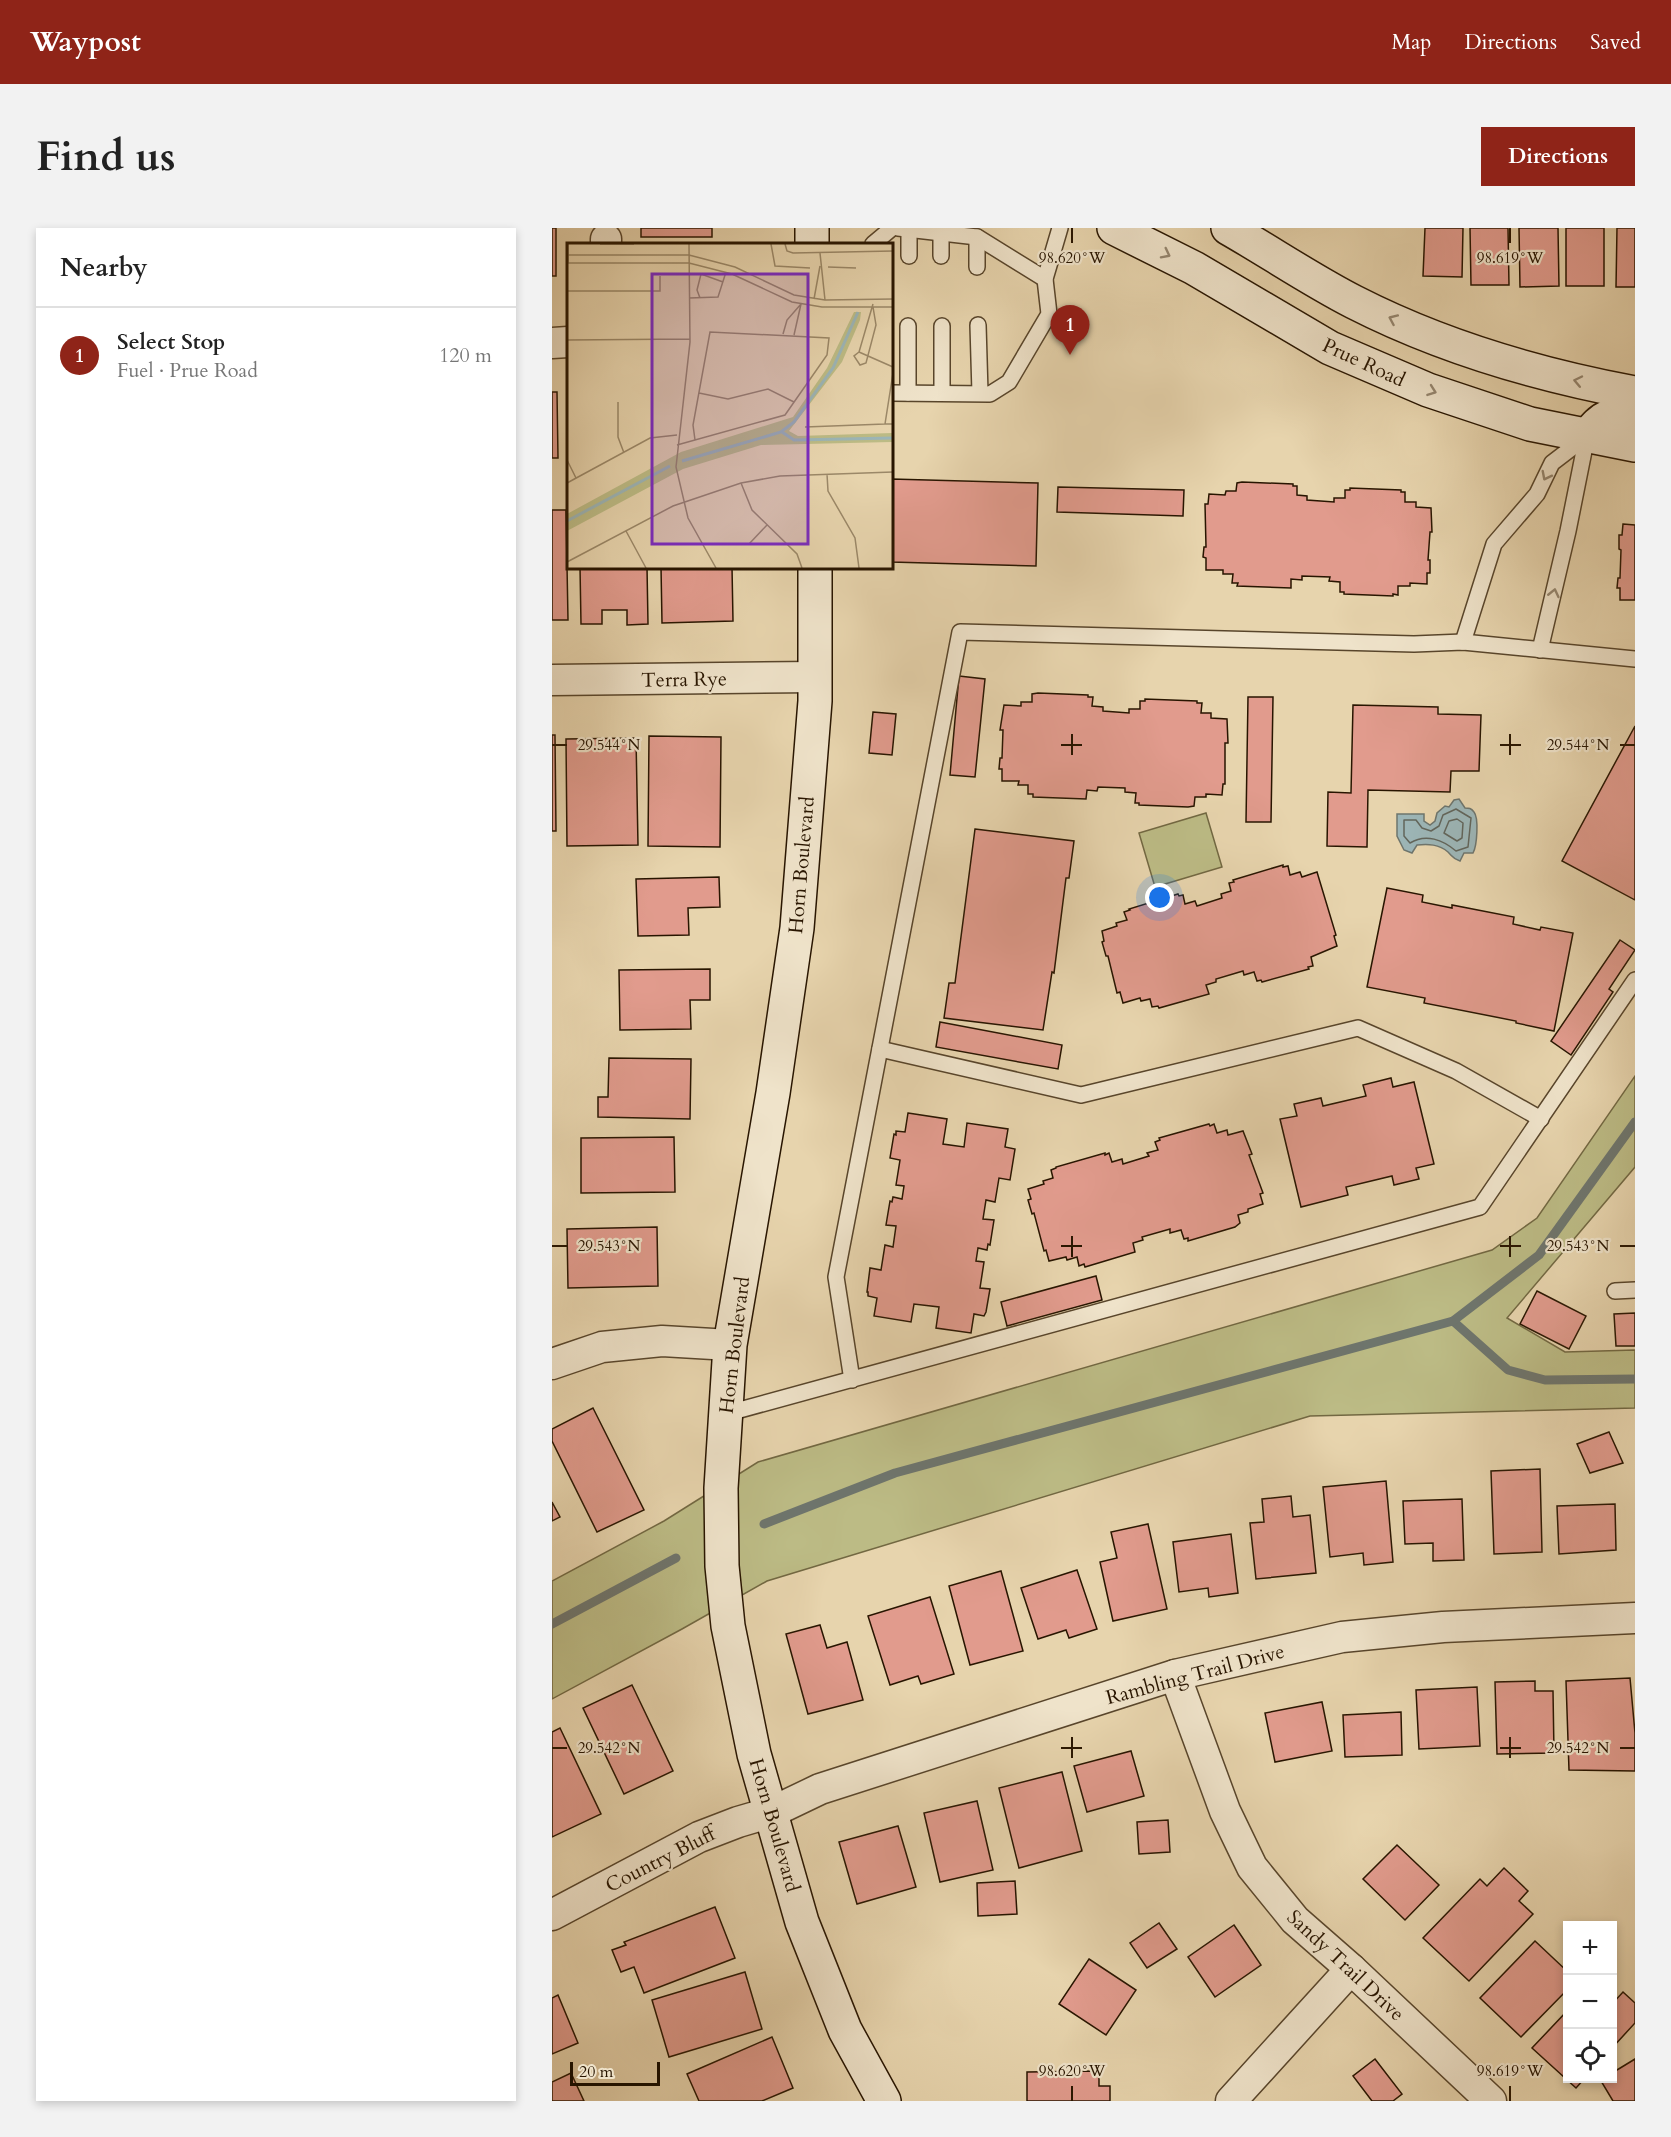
<!DOCTYPE html>
<meta charset="utf-8">
<style>
body{margin:0;font-family:Cardo,serif;background:#f2f2f2;color:#222}
.controls{position:absolute;right:18px;bottom:18px;display:grid;overflow:hidden;border-radius:0px;box-shadow:0 3px 9px #0003}
.controls button{width:54px;height:54px;display:grid;place-items:center;padding:0;border:0;border-bottom:2px solid #e0e0e0;background:#fff;color:#222;font:30px sans-serif}
.scale{position:absolute;left:18px;bottom:15px;width:90px;box-sizing:border-box;padding-left:6px;border:3px solid #281500;border-top:0;font-size:16px;line-height:21px;white-space:nowrap;color:#281500;-webkit-text-stroke:4px #efe3ca;paint-order:stroke}
.you{position:absolute;left:608px;top:670px;width:21px;height:21px;margin:-15px;border:4px solid #fff;border-radius:50%;background:#1a73e8;box-shadow:0 0 0 9px #1a73e833}
.badge{display:grid;place-items:center;width:39px;height:39px;border-radius:50%;background:#8f2418;color:#fff;font-size:20px;font-weight:700}
.pin{position:absolute;translate:-50% -50px;filter:drop-shadow(0 2px 3px #0008)}
.pin::after{content:'';position:absolute;top:32px;width:21px;height:18px;background:inherit;clip-path:polygon(0 0,100% 0,50% 100%)}
.list{margin:0;padding:0;list-style:none}
h2{display:flex;justify-content:space-between;align-items:center;height:78px;margin:0;padding:0 24px;font-size:26px}
h2 small{font-size:20px;font-weight:400;color:#767676}
.list li{display:grid;grid-template-columns:39px 1fr auto;gap:18px;align-items:center;box-sizing:border-box;height:96px;padding:0 24px;border-top:2px solid #e0e0e0}
.list b{display:block;font-size:22px;white-space:nowrap}
.list p{margin:0;font-size:20px;white-space:nowrap;color:#767676}
.list em{font-size:20px;font-style:normal;color:#767676}
.icon{flex:none;width:33px;height:33px;fill:none;stroke:currentColor;stroke-width:2;stroke-linecap:round;stroke-linejoin:round}
.map{position:relative;flex:none;width:1083px;height:1873px;overflow:hidden;border-radius:0px}
header{display:flex;align-items:center;gap:36px;box-sizing:border-box;height:84px;padding:0 30px;background:#8f2418;color:#fff}
header strong{font-size:28px}
nav{display:flex;gap:33px;margin-inline-start:auto;font-size:21px}
.intro{display:flex;align-items:center;justify-content:space-between;box-sizing:border-box;height:144px;padding:0 36px}
h1{margin:0;font-size:42px}
.button{padding:15px 27px;border-radius:0px;background:#8f2418;color:#fff;font-size:21px;font-weight:700}
main{display:flex;gap:36px;padding:0 36px}
aside{flex:1;background:#fff;border-radius:0px;box-shadow:0 3px 9px #0003}
.map>svg:first-child{display:block}
.green{fill:#bcbb85;stroke:#726842;stroke-width:1.5}
.water{fill:#9cb5b6;stroke:#6e756d;stroke-width:1.5}
.lines{fill:none;stroke-linecap:round;stroke-linejoin:round}
.shore{stroke:#62655b;stroke-width:1.5}
.stream{stroke:#6e756d;stroke-width:9}
.building{fill:#e19b8d;stroke:#281500;stroke-width:1.5}
.lane-casing{stroke:#58452b;stroke-width:18}
.street-casing{stroke:#58452b;stroke-width:33}
.secondary-casing{stroke:#281500;stroke-width:36}
.lane{stroke:#efe3ca;stroke-width:15}
.street{stroke:#efe3ca;stroke-width:30}
.secondary{stroke:#efe3ca;stroke-width:33}
.oneway{stroke:#95866f}
.ticks{fill:none;stroke:#281500;stroke-width:2}
.labels{text-anchor:middle;stroke-width:4.5;stroke-linejoin:round;paint-order:stroke}
.street-label{font-size:20px;fill:#281500;stroke:#efe3ca}
.inset-river{fill:none;stroke:#9cb5b6;stroke-width:3}
.inset-road{fill:none;stroke:#9b8868;stroke-width:1.5}
.view{fill:#7b2cbf;fill-opacity:0.15;stroke:#7b2cbf;stroke-width:3}
.inset-edge{fill:none;stroke:#281500;stroke-width:3}
.ticks-label{font-size:15px;text-anchor:middle;fill:#281500;stroke:#efe3ca;stroke-width:4.5;stroke-linejoin:round;paint-order:stroke}
</style>
<header>
<strong>Waypost</strong>
<nav><a>Map</a><a>Directions</a><a>Saved</a></nav>
</header>
<div class="intro"><h1>Find us</h1><a class="button">Directions</a></div>
<main>
<aside>
<h2>Nearby<small></small></h2>
<ul class="list">
<li><span class="badge">1</span><div><b>Select Stop</b><p>Fuel · Prue Road</p></div><em>120 m</em></li>
</ul>
</aside>
<div class="map">
<svg width="1083" height="1873" viewBox="0 0 1083 1873">
<rect width="100%" height="100%" fill="#e7d4ad"/>
<filter id="stains"><feTurbulence type="fractalNoise" baseFrequency=".00333" numOctaves="4"/><feColorMatrix values="0 0 0 0 .2 0 0 0 0 .09 0 0 0 0 .02 0 0 0 .5 -.17"/></filter>
<radialGradient id="worn" r=".72"><stop offset=".6" stop-color="#630" stop-opacity="0"/><stop offset="1" stop-color="#630" stop-opacity=".3"/></radialGradient>
<g class="green">
<path d="M654 585 670 639 603 659 587 605Z"/>
<path d="M1083 848V939L955 1090 1013 1124 1083 1122V1180L758 1188 215 1353 130 1401 0 1471V1353L112 1293 206 1234 940 1022 985 990Z"/>
</g>
<path class="water" d="M907 571 913 580C917 580 919 580 922 584 927 590 925 618 921 625H912L908 633C901 631 901 629 896 624 887 616 876 616 865 617L860 625 852 622 845 608V586H872V593L878 597 883 593 885 585 893 578 897 579 902 572Z"/>
<g class="lines">
<g class="shore">
<path d="M904 581 919 590 916 619 904 623C891 612 874 605 858 615L852 608V592H864L870 600 879 603 887 598 891 587Z"/>
<path d="M905 591 911 595 910 610 905 613 892 605 897 593Z"/>
</g>
<g class="stream">
<path d="M901 1093 956 1142 993 1152 1083 1151"/>
<path d="M212 1296 343 1245 901 1093 987 1027 1083 894"/>
<path d="M0 1396 124 1330"/>
</g>
</g>
<g class="building">
<rect x="0" y="0" width="4" height="48"/>
<rect x="89" y="0" width="71" height="9"/>
<path d="M873 0H911L910 49 871 48Z"/>
<path d="M918 0H956L957 57H919Z"/>
<path d="M967 0H1006L1007 58 968 59Z"/>
<rect x="1014" y="0" width="38" height="58"/>
<path d="M1065 0H1083V59H1064Z"/>
<path d="M0 164H5L6 230H0Z"/>
<path d="M339 251 486 255 484 338 339 334Z"/>
<path d="M690 254 741 256V258H745V267L755 268V272L782 274V270H793V262H798V260L849 262V264H853V274H864V279L879 280 880 304H878L876 332H878V345H875V356L858 355V358H846V367L841 366V368L792 366V364H788V354L777 353 778 349 750 348V352L739 351V360L685 358 686 355H680L681 346H671V342H654V330L651 329 652 319H654L653 276H656L657 266 673 267 674 263H684L685 255Z"/>
<path d="M506 259 632 262 631 288 505 284Z"/>
<path d="M0 282H14L16 392H0Z"/>
<path d="M1071 296 1083 297V372H1068V360H1065L1066 350H1068L1069 322 1067 321V307H1070Z"/>
<path d="M28 339H95L96 396 75 397V382H50V396H29Z"/>
<path d="M109 339H180L181 393 110 395Z"/>
<path d="M407 448 433 451 423 549 398 547Z"/>
<path d="M486 465 536 467V469H541L540 478 551 479V483L577 485V481H588V473H593V471L645 473V475H650L649 485H659V490L675 491 676 515H673V556H671L670 567 654 566V569H643L642 578 636 579 587 577V575H583L584 565 573 564V560L546 559 545 563 535 562 534 571 481 569V566H476V557H466L467 553H450V541H447L448 530H450L451 502H448L452 477 469 478V474H480V466Z"/>
<path d="M696 469H721L719 594H694Z"/>
<path d="M801 477 886 479V486L929 487 927 543H899L898 564 816 562 815 619 775 618 776 564 799 565Z"/>
<path d="M321 484 344 486 340 527 317 525Z"/>
<path d="M1083 498V672L1010 633Z"/>
<path d="M0 507H3L4 603H0Z"/>
<path d="M97 508 169 509 168 619 96 618Z"/>
<path d="M84 510 86 617 15 618 14 511Z"/>
<path d="M423 601 522 613 517 650H514L502 745 500 744 491 802 392 790 397 755H403Z"/>
<path d="M731 637V639L736 638 738 647 748 644 750 649 765 644 784 707 782 708 785 718 759 729 761 738 756 739 757 741 710 754 709 752 705 753 702 744 692 747 691 743 664 751V754L654 757 657 766 607 780 606 778 600 779 598 771 589 773 588 770 571 775 568 764 565 765 556 728H554L550 714 552 713 550 703 565 698 564 695 575 692 572 684 578 682 577 681 626 666 627 668 631 667 633 676 643 673 645 678 670 670 669 666 679 663 677 655 682 654 681 652Z"/>
<path d="M167 649 168 679 136 680 137 707 86 708 84 651Z"/>
<path d="M835 660 871 667 870 674 900 680V677L962 689 961 696 988 702 989 699 1021 705 1002 803 964 795V793L872 775 873 770 815 759Z"/>
<path d="M1068 712 1083 722 1057 761 1061 764 1019 827 999 813Z"/>
<path d="M158 741V772H138L139 801 68 802 67 742Z"/>
<path d="M388 794 510 817 506 841 384 819Z"/>
<path d="M57 830 139 831 138 891 46 889V869H56Z"/>
<path d="M839 850 841 859 862 854 882 936 864 940 867 951 842 957 840 948 794 959 796 967 749 979 728 891 745 888 742 876 769 870 771 878 814 868 811 857Z"/>
<path d="M356 885 395 891 391 916 412 919 415 895 456 901 453 919 463 921 458 952 447 950 443 974 434 972 431 991 442 992 438 1017 436 1016 435 1022 426 1020 424 1033 432 1034 428 1060 438 1061 434 1084 432 1088 422 1086 419 1105 384 1100 387 1079 362 1076 359 1094 322 1088 325 1070 316 1068V1064H315L318 1040 329 1042 333 1017 341 1019 344 998 334 997 338 973 340 974 341 969 350 971 352 958 344 957 348 932 338 930 342 906 344 907V903L353 904Z"/>
<path d="M657 896 658 898 662 896 665 905 675 902 676 907 691 903 700 926 697 927 711 965 708 966 711 976 696 981V984L686 987 688 995 683 999 636 1013V1010L632 1011 629 1002 618 1005V1001L590 1009 591 1012 581 1015 583 1024 533 1039 532 1036 527 1038 525 1029 515 1032 514 1029 497 1033 494 1022 492 1023 482 985 480 986 476 972 479 971 476 961 492 956 491 953 501 950 499 942 504 940V939L553 925V927L557 925 560 934 570 931 571 936 597 928 595 925 606 922 603 914 608 912 607 910Z"/>
<path d="M122 909 123 964 29 965V910Z"/>
<path d="M105 999 106 1058 16 1060 15 1001Z"/>
<path d="M544 1048 550 1072 455 1098 449 1074Z"/>
<path d="M985 1063 1034 1088 1017 1121 968 1096Z"/>
<path d="M1083 1085V1118H1064L1062 1086Z"/>
<path d="M41 1180 92 1282 45 1304 0 1213V1201Z"/>
<path d="M1057 1204 1071 1235 1038 1245 1025 1216Z"/>
<path d="M988 1241 990 1324 942 1326 939 1243Z"/>
<path d="M834 1253 841 1334 812 1337 811 1325 778 1329 771 1259Z"/>
<path d="M739 1268 741 1289 758 1287 764 1345 704 1351 698 1295 712 1294 710 1271Z"/>
<path d="M910 1271 912 1332 881 1333V1315L853 1316 851 1273Z"/>
<path d="M0 1274 8 1289 0 1293Z"/>
<path d="M1063 1276 1064 1322 1007 1326 1005 1278Z"/>
<path d="M596 1296 615 1381 561 1393 548 1334 565 1330 559 1304Z"/>
<path d="M679 1306 686 1365 657 1369 656 1360 627 1364 621 1314Z"/>
<path d="M525 1342 545 1401 517 1410 514 1402 486 1411 469 1360Z"/>
<path d="M449 1343 471 1423 418 1437 397 1358Z"/>
<path d="M378 1369 402 1446 369 1456 366 1448 338 1457 316 1388Z"/>
<path d="M268 1397 275 1420 295 1414 311 1472 256 1486 234 1406Z"/>
<path d="M1078 1450 1083 1505V1543L1017 1542 1014 1453Z"/>
<path d="M983 1453V1463H1001L1002 1525 945 1526 943 1454Z"/>
<path d="M80 1457 121 1543 72 1566 31 1480Z"/>
<path d="M925 1459 928 1518 867 1521 864 1462Z"/>
<path d="M770 1474 780 1523 723 1534 713 1485Z"/>
<path d="M849 1484 850 1527 793 1529 791 1487Z"/>
<path d="M8 1500 49 1586 0 1609V1504Z"/>
<path d="M579 1523 592 1568 535 1584 522 1538Z"/>
<path d="M510 1544 530 1623 467 1640 447 1560Z"/>
<path d="M425 1573 441 1642 388 1654 372 1585Z"/>
<path d="M616 1592 618 1624 587 1626 585 1594Z"/>
<path d="M346 1598 364 1659 305 1676 287 1614Z"/>
<path d="M845 1617 887 1657 853 1692 811 1651Z"/>
<path d="M952 1640 976 1663 967 1673 981 1686 917 1753 871 1710 928 1651 935 1658Z"/>
<path d="M463 1653 465 1686 426 1688 425 1655Z"/>
<path d="M163 1679 183 1730 92 1765 82 1739 69 1744 60 1722 74 1717 72 1714Z"/>
<path d="M607 1695 625 1721 595 1740 578 1715Z"/>
<path d="M682 1697 709 1737 663 1769 636 1729Z"/>
<path d="M983 1713 1016 1744V1761L969 1809 928 1770Z"/>
<path d="M537 1731 584 1762 554 1807 507 1776Z"/>
<path d="M193 1744 210 1801 117 1829 100 1772Z"/>
<path d="M1071 1764 1083 1775V1795L1060 1820V1776Z"/>
<path d="M6 1767 26 1815 0 1826V1770Z"/>
<path d="M1016 1782V1850H1033L1024 1860 980 1820Z"/>
<path d="M220 1809 241 1860 210 1873H147L135 1846Z"/>
<path d="M823 1831 850 1866 841 1873H820L801 1848Z"/>
<path d="M1083 1831V1873H1061L1049 1853 1060 1850V1845Z"/>
<path d="M547 1843V1858H558V1873H475V1844Z"/>
<path d="M19 1845 32 1873H0V1854Z"/>
</g>
<g class="lines">
<g class="lane-casing">
<g id="lane">
<path d="M346 0 425 9 493 51"/>
<path d="M389 4V28"/>
<path d="M425 9V39"/>
<path d="M321 16 340 0"/>
<path d="M357 28V1"/>
<path d="M426 97 428 165"/>
<path d="M390 98V165"/>
<path d="M339 165 438 166 457 154 497 86 493 51 508 0"/>
<path d="M356 165V98"/>
<path d="M911 414 942 316 985 266 1000 235 1034 209"/>
<path d="M988 422 1016 303 1035 208"/>
<path d="M328 821 529 867 806 800 904 843 989 891"/>
<path d="M1063 1063 1083 1062"/>
<path d="M300 1152 284 1049 408 404 862 416 911 414 1083 431"/>
<path d="M173 1186 928 979 1083 752"/>
</g>
</g>
<g class="street-casing">
<g id="street">
<path d="M54 11V16"/>
<path d="M0 115 16 114"/>
<path d="M0 452 263 449"/>
<path d="M0 1136 50 1119 110 1113 178 1117"/>
<path d="M623 1447 673 1583 700 1639 743 1692 799 1741 939 1873"/>
<path d="M0 1687 147 1609 186 1594 220 1584 268 1561 623 1447 790 1409 891 1399 1083 1390"/>
<path d="M679 1873 799 1741"/>
</g>
</g>
<g class="secondary-casing">
<g id="secondary">
<path d="M260 0V16"/>
<path d="M562 0 642 40 778 120 876 162 978 196 1083 217"/>
<path d="M676 0C718 24 759 52 802 74 890 119 986 147 1083 165"/>
<path d="M1035 208C1053 186 1055 187 1083 188"/>
<path d="M263 339V473L245 700 221 865 178 1117 169 1260 170 1338 176 1398 202 1526 250 1694 293 1802 332 1873"/>
</g>
</g>
<use href="#lane" class="lane"/>
<use href="#street" class="street"/>
<use href="#secondary" class="secondary"/>
</g>
<defs><path id="oneway-chevron" d="M-2-3.5L2.5 0L-2 3.5" fill="none" stroke-width="1.6" stroke-linecap="round" stroke-linejoin="round" transform="scale(1.5)"/></defs>
<g class="oneway">
<use href="#oneway-chevron" transform="translate(614 26) rotate(27)"/>
<use href="#oneway-chevron" transform="translate(841 91) rotate(-156)"/>
<use href="#oneway-chevron" transform="translate(1026 153) rotate(-168)"/>
<use href="#oneway-chevron" transform="translate(880 163) rotate(20)"/>
<use href="#oneway-chevron" transform="translate(994 248) rotate(117)"/>
<use href="#oneway-chevron" transform="translate(1002 365) rotate(-77)"/>
</g>
<path class="ticks" d="M520 0V15M958 0V15M520 506V527M958 506V527M0 517H15M509 517H530M948 517H969M1068 517H1083M520 1008V1029M958 1008V1029M0 1018H15M509 1018H530M948 1018H969M1068 1018H1083M520 1509V1530M958 1509V1530M0 1520H15M509 1520H530M948 1520H969M1068 1520H1083M520 1858V1873M958 1858V1873"/>
<g class="labels">
<g class="street-label">
<text transform="translate(812 134) rotate(25)" y="7">Prue Road</text>
<text transform="translate(132 451) rotate(-1)" y="7">Terra Rye</text>
<text transform="translate(249 637) rotate(-85)" y="7">Horn Boulevard</text>
<text transform="translate(182 1117) rotate(-83)" y="7">Horn Boulevard</text>
<text transform="translate(643 1446) rotate(-15)" y="7">Rambling Trail Drive</text>
<text transform="translate(223 1597) rotate(74)" y="7">Horn Boulevard</text>
<text transform="translate(108 1631) rotate(-27)" y="7">Country Bluff</text>
<text transform="translate(794 1737) rotate(43)" y="7">Sandy Trail Drive</text>
</g>
</g>
<g transform="translate(15 15)">
<rect width="326" height="326" fill="#e7d4ad"/>
<path d="M287 69H294L293 77 275 119 222 188 231 193 325 190V199L194 202 116 226 0 288V271L114 209 226 174 260 125Z" fill="#bcbb85"/>
<path class="inset-river" d="M215 189 227 197 326 195M115 218 214 189 227 179 266 125 291 69M0 278 103 223"/>
<path class="inset-road" d="M1 1V20M33 1H67M122 1 123 99 109 224 121 275 149 325M204 1 208 23 243 25M218 1 220 8 226 10 326 8M253 10 258 57M0 12H122L168 24 227 52 258 57 326 56M0 20H122L165 31 225 59 255 64H326M261 24 289 25M0 48H93V33M122 55 151 54 159 29M133 55 130 47 134 31 156 39M247 56 253 23M306 61 292 109 326 124M216 91 220 77 234 61M227 92 234 61M0 97 123 96M292 109 287 113 293 122 299 120 309 82 306 64M326 130 318 181H326M132 150 161 156 201 146 227 159M51 159V194L57 210M238 184 318 181M110 202 218 172 260 112 262 95 143 89 126 182 128 197M0 217 9 235M260 231 261 248 288 295 292 325M0 240 83 195 110 192M174 240 185 267 230 311 235 325M59 288 79 325M182 301 200 282M0 319 106 263 174 240 213 233 326 229"/>
<path class="view" d="M85 31H241V301H85Z"/>
<rect width="326" height="326" class="inset-edge"/>
</g>
<g class="ticks-label">
<text x="520" y="35">98.620°W</text>
<text x="958" y="35">98.619°W</text>
<text x="57" y="522">29.544°N</text>
<text x="1026" y="522">29.544°N</text>
<text x="57" y="1023">29.543°N</text>
<text x="1026" y="1023">29.543°N</text>
<text x="57" y="1525">29.542°N</text>
<text x="1026" y="1525">29.542°N</text>
<text x="520" y="1848">98.620°W</text>
<text x="958" y="1848">98.619°W</text>
</g>
<rect width="100%" height="100%" filter="url(#stains)"/>
<rect width="100%" height="100%" fill="url(#worn)"/>
</svg>
<div class="controls">
<button>+</button>
<button>−</button>
<button><svg class="icon" aria-label="locate" viewBox="0 0 24 24"><circle cx="12" cy="12" r="6"/><path d="M12 2v4M12 18v4M2 12h4M18 12h4"/></svg></button>
</div>
<div class="scale">20 m</div>
<div class="you"></div>
<div class="pin badge" style="left:518px;top:127px">1</div>
</div>
</main>
